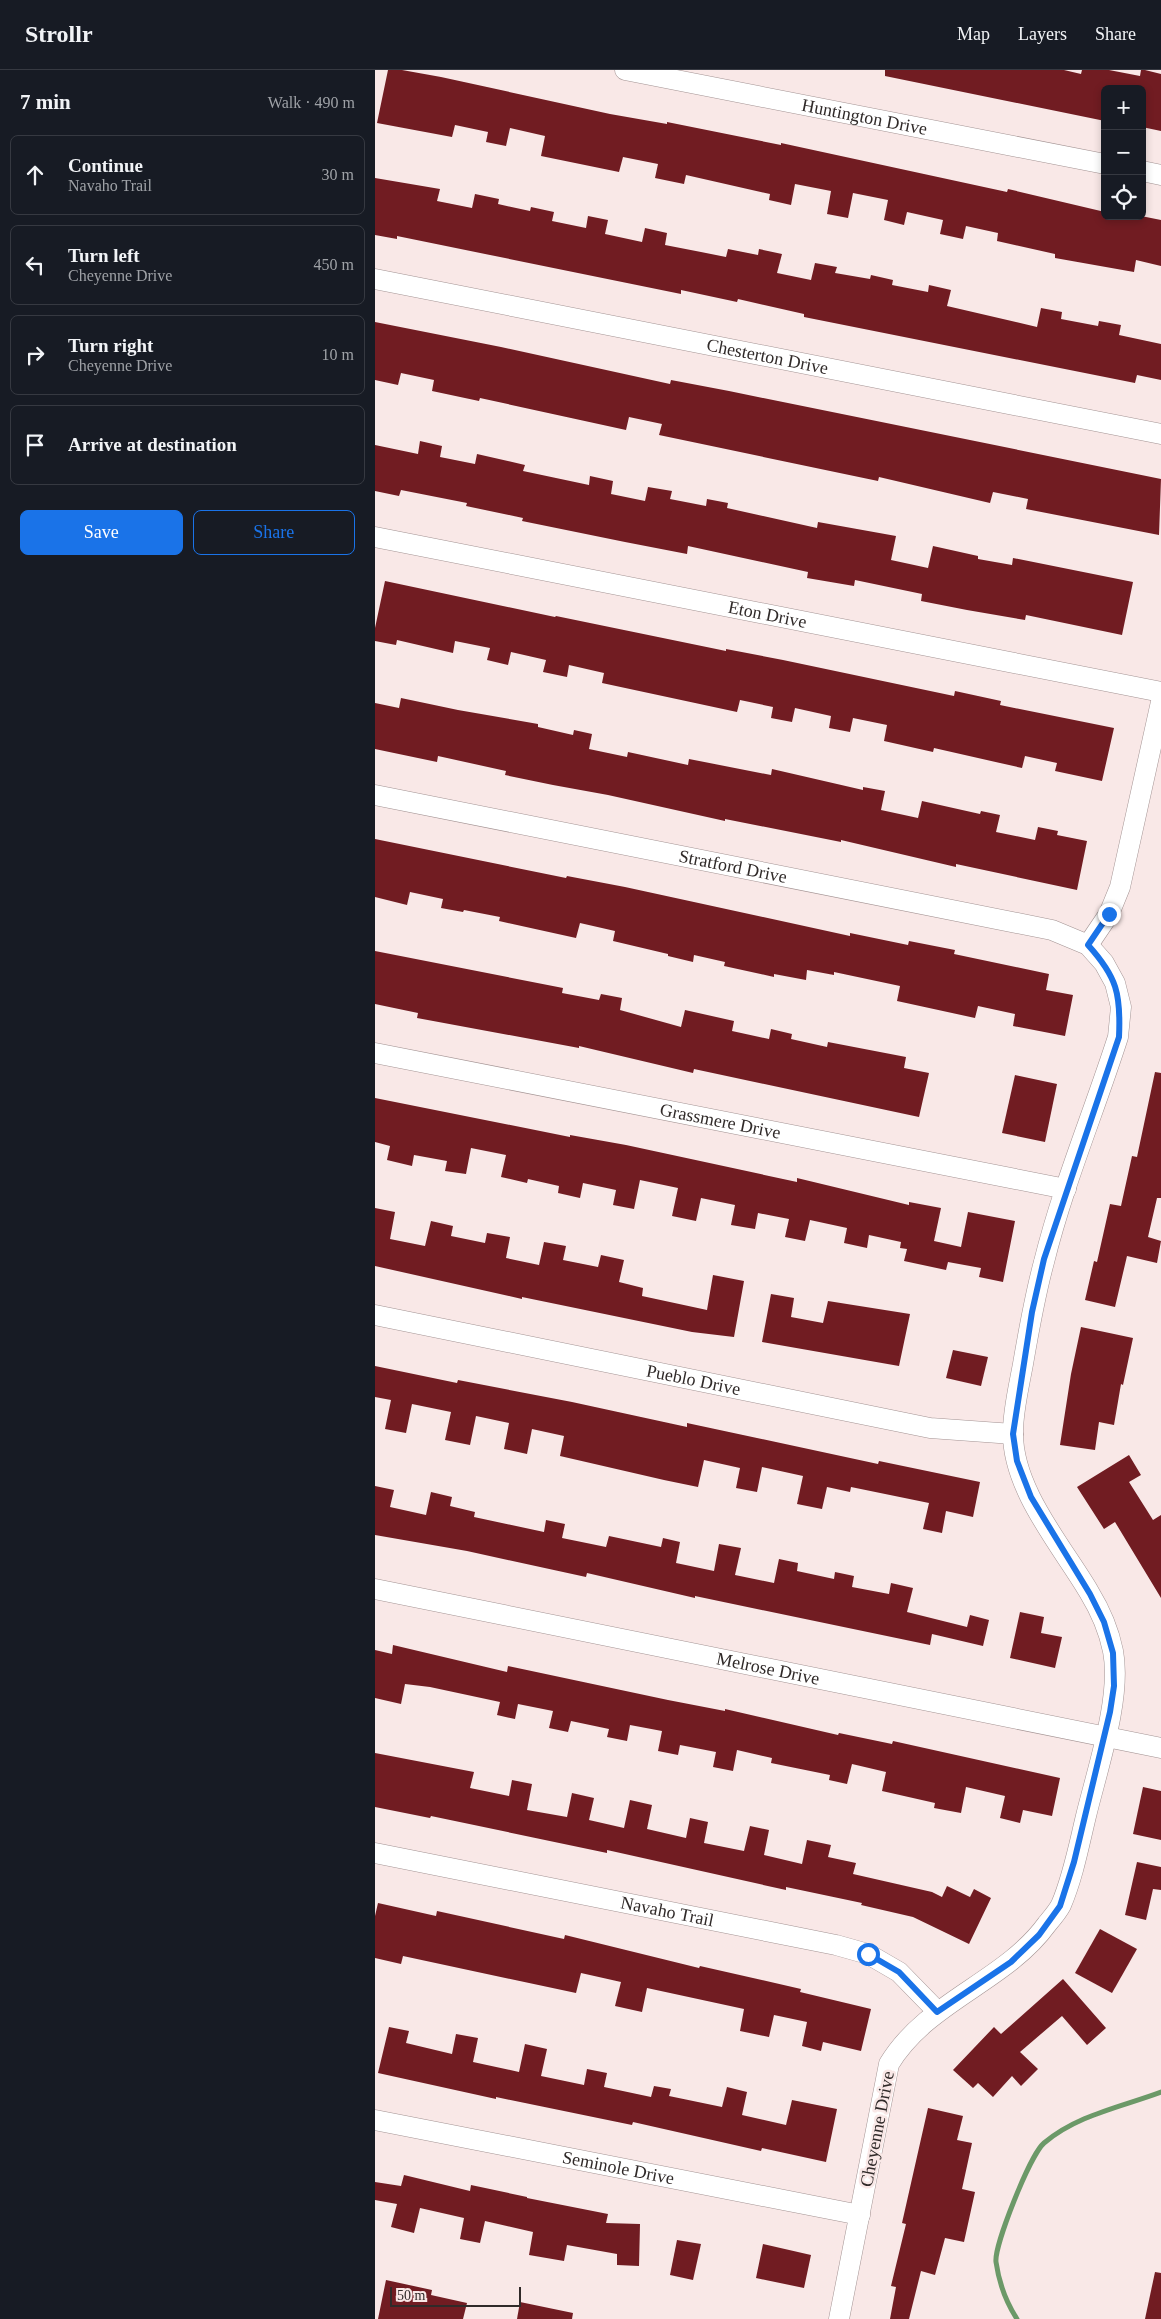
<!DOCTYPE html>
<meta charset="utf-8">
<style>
body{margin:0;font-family:"Times New Roman",serif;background:#242831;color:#f1f3f6}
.controls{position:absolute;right:15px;top:15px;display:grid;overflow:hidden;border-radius:8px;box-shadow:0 2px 8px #0003}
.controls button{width:45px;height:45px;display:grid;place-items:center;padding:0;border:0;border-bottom:1px solid #363941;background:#171b24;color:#f1f3f6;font:25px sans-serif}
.scale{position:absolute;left:15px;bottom:12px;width:131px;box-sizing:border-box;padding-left:5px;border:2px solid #302a29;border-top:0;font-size:14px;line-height:18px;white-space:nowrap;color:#302a29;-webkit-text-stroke:4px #f9e8e7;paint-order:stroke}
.stop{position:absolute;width:15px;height:15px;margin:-11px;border:4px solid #1a73e8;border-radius:50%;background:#fff}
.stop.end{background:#1a73e8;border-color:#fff;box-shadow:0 1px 5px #0008}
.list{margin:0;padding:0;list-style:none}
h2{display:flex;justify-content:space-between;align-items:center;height:65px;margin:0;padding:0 20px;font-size:21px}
h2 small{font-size:16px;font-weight:400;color:#9ea1a6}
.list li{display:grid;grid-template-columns:32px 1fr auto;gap:15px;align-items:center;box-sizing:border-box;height:80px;margin:0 10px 10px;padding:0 10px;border:1px solid #363941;border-radius:8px}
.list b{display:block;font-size:19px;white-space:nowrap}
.list p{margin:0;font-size:16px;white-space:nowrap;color:#9ea1a6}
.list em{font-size:16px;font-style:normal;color:#9ea1a6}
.actions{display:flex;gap:10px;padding:15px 20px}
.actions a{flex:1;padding:11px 0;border:1px solid #1a73e8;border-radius:8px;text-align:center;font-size:18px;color:#1a73e8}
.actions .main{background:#1a73e8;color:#fff}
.icon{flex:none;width:28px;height:28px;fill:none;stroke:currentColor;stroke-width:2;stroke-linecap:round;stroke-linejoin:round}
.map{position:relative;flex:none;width:786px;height:2249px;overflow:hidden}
header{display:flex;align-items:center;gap:30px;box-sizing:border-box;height:70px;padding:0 25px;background:#171b24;border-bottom:1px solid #363941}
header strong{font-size:24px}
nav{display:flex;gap:28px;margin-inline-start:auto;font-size:18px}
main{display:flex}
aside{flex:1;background:#171b24}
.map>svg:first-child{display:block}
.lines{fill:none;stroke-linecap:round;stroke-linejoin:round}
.stream{stroke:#6c9968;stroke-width:5}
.building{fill:#711c22}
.minor-casing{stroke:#a39393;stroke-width:21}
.minor{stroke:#fff;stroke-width:20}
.route{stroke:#1a73e8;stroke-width:6}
.labels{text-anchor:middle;stroke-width:5;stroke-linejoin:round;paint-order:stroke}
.street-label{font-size:18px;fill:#302a29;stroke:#f9e8e7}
</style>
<header>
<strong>Strollr</strong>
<nav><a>Map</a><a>Layers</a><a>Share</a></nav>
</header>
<main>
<aside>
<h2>7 min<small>Walk · 490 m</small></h2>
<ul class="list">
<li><svg class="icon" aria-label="ahead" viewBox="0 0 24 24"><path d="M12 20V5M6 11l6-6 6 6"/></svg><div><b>Continue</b><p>Navaho Trail</p></div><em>30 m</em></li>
<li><svg class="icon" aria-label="left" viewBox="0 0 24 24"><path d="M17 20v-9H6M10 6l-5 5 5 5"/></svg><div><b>Turn left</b><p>Cheyenne Drive</p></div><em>450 m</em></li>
<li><svg class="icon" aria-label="right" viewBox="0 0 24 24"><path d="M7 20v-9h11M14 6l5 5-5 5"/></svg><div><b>Turn right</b><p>Cheyenne Drive</p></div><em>10 m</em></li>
<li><svg class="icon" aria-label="arrive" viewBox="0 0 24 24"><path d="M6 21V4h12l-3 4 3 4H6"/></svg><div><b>Arrive at destination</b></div></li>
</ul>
<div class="actions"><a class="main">Save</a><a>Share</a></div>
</aside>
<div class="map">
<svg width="786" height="2249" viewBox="0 0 786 2249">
<rect width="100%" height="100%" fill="#f9e8e7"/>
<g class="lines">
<path class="stream" d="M642 2249C631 2232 624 2213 621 2192 619 2176 655 2085 669 2073 702 2045 746 2037 786 2022"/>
</g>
<g class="building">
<path d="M13 0H27L66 7 235 44 292 54V52L406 75V73L632 122 633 119 730 142V146H766L786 150V196L761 190 759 202 680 188V184L622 171 623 163 591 156 588 169 565 164 568 150 532 142 529 155 509 150 513 130 478 123 473 148 452 144 456 121 420 114 416 135 394 130 395 124 311 105 309 114 280 108 283 94 248 87 244 102 166 86 170 66 135 58 131 76 111 72 113 62 80 55 77 67 2 53Z"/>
<path d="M510 0H689L706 4 707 0H734L765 6 766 0H770L786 4V61L767 57V19H730V51L510 6Z"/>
<path d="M0 108 65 119 62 131 97 138 100 124 124 129 123 134 155 141 156 137 179 142 177 151 211 158 213 146 233 150 230 164 267 172 270 158 292 163 290 175 326 182 351 187 353 179 383 185 384 179 407 184 402 203 436 210 440 193 462 197 460 203 495 209 496 205 518 210 517 215 553 222 554 215 576 220 572 236 662 257 666 238 687 242 686 249 723 256 724 251 746 255 744 265 786 274V310L762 305 760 313 429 247V244L363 229 362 232 306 220V224L22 166V169L0 165Z"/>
<path d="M0 252 126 277 295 314 296 310 354 321 786 409 784 465 651 439 653 429 618 422 615 433 504 407 503 411 284 365 287 354 254 347 251 360 105 328 104 331 57 321 59 310 26 303 23 315 0 310Z"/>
<path d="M45 371 67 376 65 387 100 394 102 384 150 395 148 401 214 415 215 406 238 411 236 424 270 431 273 417 297 421 295 429 331 436 332 429 353 433 352 438 442 458 443 452 521 466 516 490 553 498 558 476 603 486V489L637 495 638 488 758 512 747 565 651 545 650 550 592 540 546 531 547 524 480 510 479 516 432 508 433 502 313 476 312 484 250 472 147 451 148 448 91 436 92 433 26 420 24 426 0 421V375L43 384Z"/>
<path d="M10 511 180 547 181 546 351 581V579L408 590 579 626 580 621 626 631 625 635 739 658 727 711 680 701 682 693 650 686 647 698 559 678 558 682 509 671 512 655 478 648 475 662 454 658 456 646 420 638 417 652 396 648 398 637 365 630 362 642 227 613 229 603 194 595 192 607 168 602 171 590 136 582 133 595 112 590 115 578 80 571 78 583 22 570 21 575 0 571V558Z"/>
<path d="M26 628 83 640 163 654V657L198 665 199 660 217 664 214 679 252 687 253 682 313 695 314 689 396 705 397 699 488 720V717L510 721 506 740 543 748 547 731 605 744 606 741 625 745 621 762 660 770 663 757 683 761 682 765 712 771 702 820 581 794V797L466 770V772L350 749V751L233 725 178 715 130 705 131 701 63 686 62 692 0 679V633L24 638Z"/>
<path d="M0 769 191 808 192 806 250 817 475 866V863L533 875 534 871 580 880 579 884 674 904 671 920 698 925 690 966 638 956 640 944 603 936 600 948 522 931 525 916 459 902V905L432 900 431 910 399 904V907L349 896 350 892 319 885 318 892 293 886V884L238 871 240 861 205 853 201 868 124 851 125 847 89 840 88 842 66 838 68 829 35 822 32 835 0 827Z"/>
<path d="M0 881 188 918 187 923 224 930 226 924 247 928 245 940 306 957 310 940 359 951 357 961 394 969 396 959 417 964 416 969 452 977 453 972 531 987 529 998 554 1003 544 1047 319 999 318 1003 204 976V978L42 948 43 943 0 934Z"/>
<path d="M780 1002 786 1003V1128H782L773 1167 786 1171 782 1193 752 1186 740 1237 710 1230 719 1191 722 1192 735 1134 746 1136 757 1086 762 1087Z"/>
<path d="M640 1005 682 1014 670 1072 627 1063Z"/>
<path d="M0 1028 195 1067V1065L251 1075 422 1112V1108L534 1135V1132L566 1138 559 1171 586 1177 593 1142 640 1151 628 1212 604 1207 606 1198 573 1192 571 1200 529 1191 532 1179 525 1178 526 1172 494 1165 492 1178 469 1173 472 1158 435 1150 430 1171 410 1167 414 1149 383 1143 380 1159 356 1155 360 1135 326 1128 321 1151 297 1146 303 1118 265 1110 259 1139 238 1135 241 1120 208 1113 205 1128 183 1123 184 1116 153 1109 152 1113 126 1107 131 1085 96 1078 91 1104 70 1101 72 1091 39 1085 37 1096 12 1090 15 1076 0 1072Z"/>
<path d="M0 1138 20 1142 15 1169 50 1176 56 1151 78 1156 76 1166 110 1173 112 1163 135 1167 131 1188 164 1195 169 1172 191 1176 188 1190 223 1197 226 1185 249 1190 244 1212 268 1218 267 1226 332 1240 338 1205 369 1211 359 1267 317 1262 147 1227V1229L0 1196Z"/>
<path d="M396 1224 419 1228 416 1247 448 1253 453 1231 535 1244 524 1296 387 1272Z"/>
<path d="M706 1257 758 1268 748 1315 746 1314 739 1355 724 1352 720 1380 685 1375 696 1304Z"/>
<path d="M578 1280 613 1287 606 1316 571 1308Z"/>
<path d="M0 1296 82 1313 83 1310 197 1332 312 1357V1353L503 1394 504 1391 605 1412 598 1447 571 1441 567 1463 548 1459 554 1433 476 1417 475 1422 452 1417 447 1439 422 1434 428 1406 387 1397 382 1422 361 1418 365 1398 329 1390 323 1417 289 1410 185 1386 189 1366 157 1359 152 1384 129 1379 134 1353 101 1346 95 1375 70 1370 76 1342 37 1334 31 1363 10 1359 16 1330 0 1327Z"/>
<path d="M754 1385 766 1405 754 1412 778 1450 786 1445V1528L740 1452 729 1459 702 1417Z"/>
<path d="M0 1416 19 1420 15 1437 51 1445 56 1422 77 1427 75 1436 100 1442 99 1447 169 1462 171 1450 190 1454 187 1468 231 1477 234 1466 286 1477 288 1468 305 1472 301 1493 339 1501 344 1474 366 1478 360 1505 399 1513 404 1489 423 1493 422 1501 459 1509 460 1502 479 1506 477 1517 514 1524 516 1513 538 1518 532 1542 592 1557 595 1545 614 1550 608 1576 557 1564 555 1575 320 1526V1528L212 1503 211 1507 92 1481 0 1465Z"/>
<path d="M645 1542 669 1547 666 1563 687 1567 680 1598 635 1588Z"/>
<path d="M18 1575 132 1602 133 1596 293 1630 350 1641V1639L463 1665 464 1663 517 1674 518 1671 685 1708 677 1746 648 1740 645 1753 625 1748 630 1726 591 1717 586 1743 559 1738 560 1733 507 1721 511 1702 477 1694 472 1714 454 1710 455 1705 396 1693 397 1688 362 1680 358 1701 338 1697 341 1682 305 1675 303 1685 283 1681 287 1661 255 1655 252 1671 232 1667 234 1659 196 1651 193 1662 174 1658 178 1641 143 1634 140 1649 122 1645 125 1632 55 1617 30 1614 26 1634 0 1628V1580L17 1584Z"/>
<path d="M0 1683 99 1702 95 1718 134 1726 137 1710 157 1714 152 1740 192 1747 197 1723 219 1728 214 1750 249 1758 255 1730 277 1735 272 1759 311 1768 315 1748 333 1752 329 1773 369 1781 375 1756 394 1760 389 1785 427 1794 432 1770 456 1775 453 1787 481 1793 478 1804 557 1822 567 1827 572 1816 595 1827 599 1819 616 1828 594 1874 538 1847 486 1835 487 1833 411 1817V1820L232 1780V1783L56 1746 55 1748 0 1737Z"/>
<path d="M768 1717 786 1721V1770L758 1764Z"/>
<path d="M762 1792 786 1797V1820L778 1819 771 1850 750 1845Z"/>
<path d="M3 1833 61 1846 62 1841 189 1869 190 1865 324 1898 325 1896 426 1919 425 1922 496 1939 486 1981 448 1972 446 1981 427 1976 432 1952 399 1945 394 1967 365 1961 369 1939 272 1918 267 1942 240 1936 246 1912 206 1903 201 1923 28 1886 26 1894 0 1888V1846Z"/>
<path d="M725 1859 762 1879 737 1923 700 1903Z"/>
<path d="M688 1909 731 1958 712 1975 687 1946 645 1982 663 1999 646 2016 637 2006 618 2027 603 2013 598 2018 578 2000 619 1957 626 1964Z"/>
<path d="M14 1957 34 1961 31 1973 77 1984 81 1964 103 1968 98 1992 144 2002 150 1974 172 1979 166 2006 209 2015 212 1999 232 2003 229 2017 276 2027 279 2016 296 2019 294 2026 347 2037 352 2017 372 2022 367 2045 411 2055 417 2030 462 2039 451 2092 387 2078 386 2081 258 2052 257 2055 121 2027V2029L3 2003Z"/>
<path d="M553 2038 588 2046 582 2070 597 2073 587 2119 600 2122 589 2172 570 2168 560 2205 546 2201 534 2249H515L521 2217 516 2216 531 2154 527 2153Z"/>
<path d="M29 2105 95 2121 96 2115 152 2127V2128L233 2144 231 2153 265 2154 264 2196 242 2195V2184L192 2175 189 2191 154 2185 158 2162 110 2151 105 2173 85 2169 89 2148 45 2138 39 2163 16 2157 22 2134 0 2130V2112L26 2116Z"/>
<path d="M302 2170 326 2174 318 2210 295 2205Z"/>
<path d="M388 2174 436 2185 429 2218 381 2208Z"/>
<path d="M780 2202 786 2203V2249H770Z"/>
<path d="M11 2210 57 2220 56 2225 92 2233 88 2249H3Z"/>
<path d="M145 2232 198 2243 197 2249H142Z"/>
</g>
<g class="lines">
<g class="minor-casing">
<g id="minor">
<path id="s1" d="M250 0 730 94"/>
<path d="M767 101 786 105"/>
<path id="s2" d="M0 209 786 364"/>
<path id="s3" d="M0 467 786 622"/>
<path id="s4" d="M0 725 677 860 713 875 729 893 740 913 746 937 743 967C719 1042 688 1115 669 1192 660 1225 654 1259 648 1294 644 1316 638 1340 638 1362 637 1419 687 1476 714 1522 725 1540 734 1561 738 1581 747 1627 722 1700 711 1746 704 1775 698 1807 686 1835 683 1841 677 1848 672 1854 630 1912 552 1931 514 1994L464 2249"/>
<path d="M713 875 734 844 745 817 786 632"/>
<path id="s5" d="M0 983 691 1119"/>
<path id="s6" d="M0 1245 555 1358 638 1364"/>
<path id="s7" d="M0 1519 786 1678"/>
<path id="s8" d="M0 1783 461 1875 493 1884 524 1902 562 1941"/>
<path id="s9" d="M0 2050 485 2145"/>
</g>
</g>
<use href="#minor" class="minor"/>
</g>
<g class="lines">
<path class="route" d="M493 1884 524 1902 562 1942 636 1892 664 1865 685 1836 699 1792 735 1642 739 1616 738 1583 729 1552 715 1524 656 1427 642 1391 638 1364 657 1242 669 1189 744 967C746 924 742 907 713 875L734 844"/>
</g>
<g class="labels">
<g class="street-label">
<text dy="6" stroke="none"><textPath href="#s1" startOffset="244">Huntington Drive</textPath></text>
<text dy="6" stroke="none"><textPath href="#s2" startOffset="400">Chesterton Drive</textPath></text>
<text dy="6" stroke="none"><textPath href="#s3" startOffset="400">Eton Drive</textPath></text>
<text dy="6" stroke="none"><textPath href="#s4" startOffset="365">Stratford Drive</textPath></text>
<text dy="6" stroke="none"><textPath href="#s5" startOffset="352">Grassmere Drive</textPath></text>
<text dy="6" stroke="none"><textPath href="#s6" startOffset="325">Pueblo Drive</textPath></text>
<text dy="6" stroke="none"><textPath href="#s7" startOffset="401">Melrose Drive</textPath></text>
<text dy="6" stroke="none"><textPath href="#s8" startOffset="298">Navaho Trail</textPath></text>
<text transform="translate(502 2059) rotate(-79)" y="6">Cheyenne Drive</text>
<text dy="6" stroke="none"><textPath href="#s9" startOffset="248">Seminole Drive</textPath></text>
</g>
</g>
</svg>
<div class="controls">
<button>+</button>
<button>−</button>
<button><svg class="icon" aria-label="locate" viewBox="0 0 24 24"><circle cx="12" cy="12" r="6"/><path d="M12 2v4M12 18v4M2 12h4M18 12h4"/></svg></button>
</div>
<div class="scale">50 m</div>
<div class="stop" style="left:493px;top:1884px"></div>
<div class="stop end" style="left:734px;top:844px"></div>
</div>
</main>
